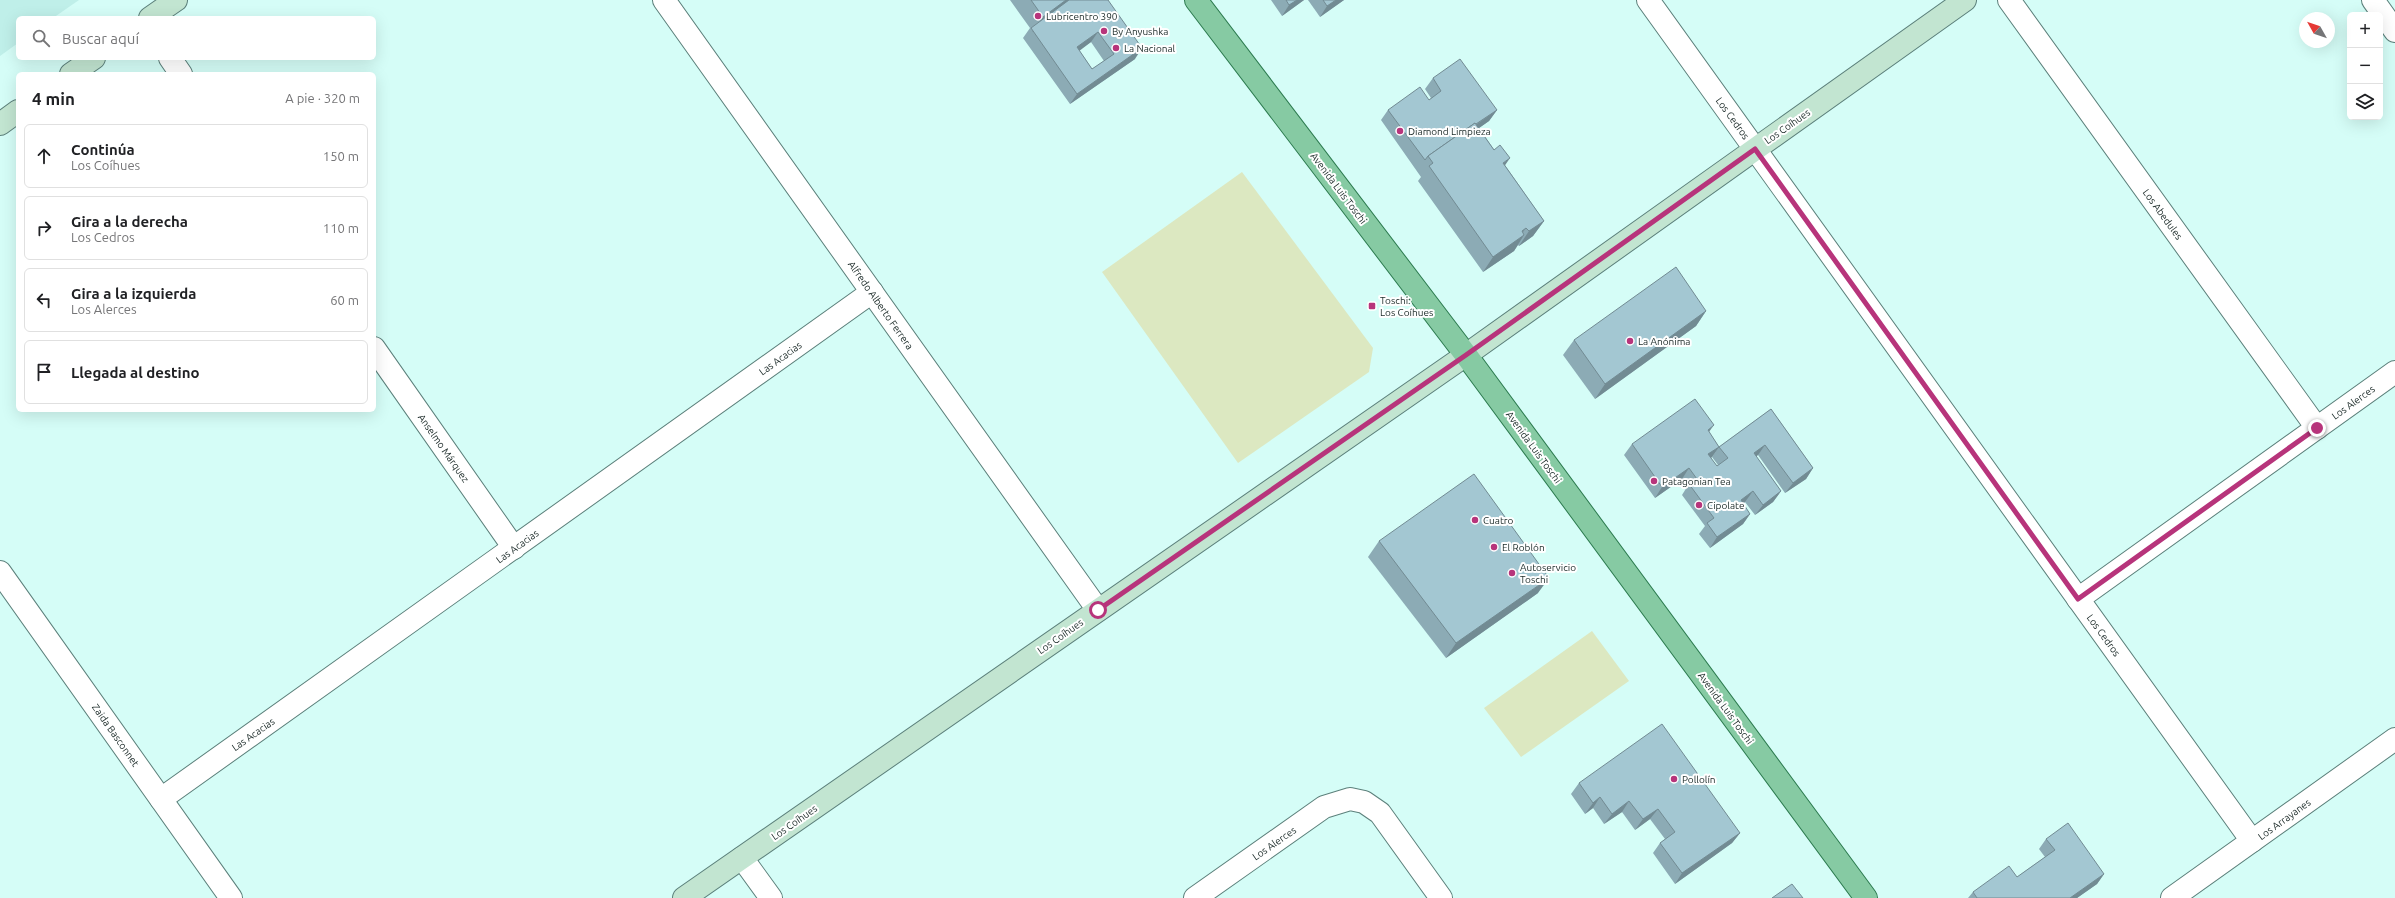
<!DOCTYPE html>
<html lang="es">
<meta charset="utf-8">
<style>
body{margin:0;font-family:Ubuntu,sans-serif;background:#f6f6f6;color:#202124}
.controls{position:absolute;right:12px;top:12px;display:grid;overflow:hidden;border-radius:6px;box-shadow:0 4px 16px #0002}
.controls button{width:36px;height:36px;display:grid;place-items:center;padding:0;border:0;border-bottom:1px solid #e0e0e0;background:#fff;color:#202124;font:20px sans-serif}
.compass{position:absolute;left:2299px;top:12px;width:36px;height:36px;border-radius:50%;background:#fff;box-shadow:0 4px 16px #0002;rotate:310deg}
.stop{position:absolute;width:12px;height:12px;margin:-9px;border:3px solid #b7347b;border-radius:50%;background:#fff}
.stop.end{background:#b7347b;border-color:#fff;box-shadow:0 1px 4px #0008}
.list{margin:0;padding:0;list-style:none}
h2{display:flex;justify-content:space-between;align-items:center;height:52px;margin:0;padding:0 16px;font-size:17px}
h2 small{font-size:13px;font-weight:400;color:#757577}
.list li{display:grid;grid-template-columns:26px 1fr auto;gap:12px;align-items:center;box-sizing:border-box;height:64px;margin:0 8px 8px;padding:0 8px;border:1px solid #e0e0e0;border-radius:6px}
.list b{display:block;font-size:15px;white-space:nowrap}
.list p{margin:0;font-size:13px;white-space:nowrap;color:#757577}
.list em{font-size:13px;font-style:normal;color:#757577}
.icon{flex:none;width:22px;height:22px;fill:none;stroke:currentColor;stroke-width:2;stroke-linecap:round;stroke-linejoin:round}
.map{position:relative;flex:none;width:2395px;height:898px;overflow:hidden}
.search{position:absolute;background:#fff;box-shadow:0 4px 16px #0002;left:16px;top:16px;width:360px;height:44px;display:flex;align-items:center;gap:10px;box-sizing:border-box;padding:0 14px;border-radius:6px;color:#757577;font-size:15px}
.panel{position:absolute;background:#fff;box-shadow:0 4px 16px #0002;left:16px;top:72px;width:360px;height:340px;border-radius:6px}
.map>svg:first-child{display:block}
.built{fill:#bfefe9}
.green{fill:#dce8c1}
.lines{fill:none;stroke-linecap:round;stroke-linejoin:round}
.street-casing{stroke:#5c807b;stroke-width:24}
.secondary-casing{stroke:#5c807b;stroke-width:24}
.primary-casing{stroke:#2c7b4f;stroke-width:24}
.street{stroke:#fff;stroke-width:22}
.secondary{stroke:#c2e5d1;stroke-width:22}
.primary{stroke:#86caa3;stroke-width:22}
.wall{fill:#8cabb5;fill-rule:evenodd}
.shaded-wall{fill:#728b93}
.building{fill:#a3c7d2;stroke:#728b93;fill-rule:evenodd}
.route{stroke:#b7347b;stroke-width:5}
.poi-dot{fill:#b7347b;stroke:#fff;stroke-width:1.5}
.labels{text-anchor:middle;stroke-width:4;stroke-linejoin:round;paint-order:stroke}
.poi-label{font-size:10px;fill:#1a2927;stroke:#fff;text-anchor:start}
.street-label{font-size:10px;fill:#1a2927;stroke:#fff}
</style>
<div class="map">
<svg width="2395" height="898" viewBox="0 0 2395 898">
<rect width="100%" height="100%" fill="#d5fdf7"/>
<path class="built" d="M0 0H79L53 18H18V43L0 56Z"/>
<g class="green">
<path d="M1242 172 1373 348 1369 372 1238 463 1102 272Z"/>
<path d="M1592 631 1629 681 1521 757 1484 708Z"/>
</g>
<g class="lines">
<g class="street-casing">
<g id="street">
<path d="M664 0 1098 610"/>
<path d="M1648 0 2252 841"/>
<path d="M2009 0 2317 428"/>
<path d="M2373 0 2395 31"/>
<path d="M170 58 181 74"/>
<path d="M374 348 514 548"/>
<path d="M0 572 231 898"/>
<path d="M2078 599 2395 372"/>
<path d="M161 799 872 292"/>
<path d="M742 858 771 898"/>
<path d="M1195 898 1324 807 1350 799 1364 802 1380 813 1441 898"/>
<path d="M2172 898 2395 739"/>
</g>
</g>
<g class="secondary-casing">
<g id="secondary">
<path d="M150 18 176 0"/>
<path d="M71 74 94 58"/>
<path d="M0 124 18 111"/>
<path d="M684 898 1466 355 1965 0"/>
</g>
</g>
<g class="primary-casing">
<path id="primary" d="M1196 0 1466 355 1866 898"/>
</g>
<use href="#street" class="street"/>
<use href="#secondary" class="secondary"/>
<use href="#primary" class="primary"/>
</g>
<g class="wall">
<path d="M1010 0H1108L1135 59 1070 104 1023 38 1030 28ZM1091 42 1104 61 1092 69 1079 50Z"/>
<path d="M1271 0H1304L1282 16Z"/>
<path d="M1308 0H1344L1320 17Z"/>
<path d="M1433 78 1497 110 1489 121 1479 128 1544 221 1533 236 1519 246 1518 245 1514 251 1483 272 1418 181 1421 177 1381 120 1388 110 1429 100 1431 98 1425 89Z"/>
<path d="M1706 311 1696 326 1595 399 1563 355 1574 340Z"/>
<path d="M1771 409 1813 468 1806 479 1785 493 1758 455 1756 456 1781 491 1773 502 1755 515 1745 502 1743 504 1750 514 1743 524 1710 548 1699 534 1705 526 1682 495 1687 487 1682 479 1655 498 1624 455 1632 444 1709 432 1719 447 1711 458 1717 466 1718 465 1712 457 1719 447Z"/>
<path d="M1379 541 1538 593 1446 658 1368 557Z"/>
<path d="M1579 783 1740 833 1732 843 1675 884 1653 853 1660 843 1665 839 1650 819 1635 830 1622 812 1604 824 1593 808 1585 814 1571 794Z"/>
<path d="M2046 839 2104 874 2097 884 2077 898H1968L1973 892 2017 877 2045 857 2039 849Z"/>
</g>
<g class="shaded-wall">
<path d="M1066 0H1077L1032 32 1043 17Z"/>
<path d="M1297 0H1304L1282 16 1289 5Z"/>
<path d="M1336 0H1344L1320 17 1327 6Z"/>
<path d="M1098 32 1091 42 1070 58 1077 47Z"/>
<path d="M1142 48 1135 59 1070 104 1077 94Z"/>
<path d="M1497 110 1489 121 1432 161 1429 158Z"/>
<path d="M1510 158 1499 174 1503 163Z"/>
<path d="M1544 221 1533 236 1519 246 1529 231Z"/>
<path d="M1526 228 1517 240 1524 235 1514 251 1483 272 1493 257Z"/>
<path d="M1706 311 1696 326 1595 399 1605 384Z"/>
<path d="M1714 425 1706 436 1708 430Z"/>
<path d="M1765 445 1758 455 1746 464 1754 453Z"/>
<path d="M1719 447 1712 457 1701 465 1708 454Z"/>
<path d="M1689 468 1682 479 1655 498 1662 487Z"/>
<path d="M1813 468 1806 479 1785 493 1793 483Z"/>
<path d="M1753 491 1745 502 1733 511 1741 500Z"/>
<path d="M1781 491 1773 502 1755 515 1763 505Z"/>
<path d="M1750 514 1743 524 1710 548 1717 537Z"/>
<path d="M1549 578 1538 593 1446 658 1456 643Z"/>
<path d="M1600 797 1593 808 1585 814 1593 803Z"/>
<path d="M1629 801 1622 812 1604 824 1612 814Z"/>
<path d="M1658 809 1650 819 1635 830 1643 819Z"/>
<path d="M1740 833 1732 843 1675 884 1682 873Z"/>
<path d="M2104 874 2097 884 2077 898H2070Z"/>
</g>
<g class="building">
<path d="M1031 0H1066L1043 17Z"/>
<path d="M1069 0H1108L1142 48 1077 94 1031 28ZM1098 32 1114 54 1092 69 1077 47Z"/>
<path d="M1286 0H1297L1289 5Z"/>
<path d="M1323 0H1336L1327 6Z"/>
<path d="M1460 59 1497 110 1476 124 1475 123 1428 156 1425 160 1388 110 1420 87 1429 100 1441 91 1433 78Z"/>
<path d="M1475 123 1494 150 1500 145 1510 158 1503 163 1544 221 1529 231 1526 228 1522 231 1524 235 1493 257 1429 166 1433 163 1428 156Z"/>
<path d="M1676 267 1706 311 1605 384 1574 340Z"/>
<path d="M1695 399 1714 425 1708 430 1719 447 1708 454 1717 466 1728 458 1719 447 1771 409 1813 468 1793 483 1765 445 1754 453 1781 491 1763 505 1753 491 1741 500 1750 514 1717 537 1707 523 1714 518 1689 484 1697 479 1689 468 1662 487 1632 444Z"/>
<path d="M1474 474 1549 578 1456 643 1379 541Z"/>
<path d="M1662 724 1740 833 1682 873 1660 843 1675 832 1658 809 1643 819 1629 801 1612 814 1600 797 1593 803 1579 783Z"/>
<path d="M2068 823 2104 874 2070 898H1977L1973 892 2009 866 2017 877 2055 850 2046 839Z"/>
<path d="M1792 884 1803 898H1772Z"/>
</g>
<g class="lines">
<path class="route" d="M1098 610 1466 355 1755 149 2078 599 2317 428"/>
</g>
<g class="poi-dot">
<circle cx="1038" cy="16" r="4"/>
<circle cx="1104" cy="31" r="4"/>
<circle cx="1116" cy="48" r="4"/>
<circle cx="1400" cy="131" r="4"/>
<rect x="1368" y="302" width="8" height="8" rx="2"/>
<circle cx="1630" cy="341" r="4"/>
<circle cx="1654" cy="481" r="4"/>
<circle cx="1699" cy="505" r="4"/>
<circle cx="1475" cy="520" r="4"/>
<circle cx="1494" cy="547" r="4"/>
<circle cx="1512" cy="573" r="4"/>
<circle cx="1674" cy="779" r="4"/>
</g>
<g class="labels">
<g class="poi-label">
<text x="1046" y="20">Lubricentro 390</text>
<text x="1112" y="35">By Anyushka</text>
<text x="1124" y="52">La Nacional</text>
<text x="1408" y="135">Diamond Limpieza</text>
<text x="1380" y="304">Toschi:<tspan x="1380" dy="12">Los Coíhues</tspan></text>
<text x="1638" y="345">La Anónima</text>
<text x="1662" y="485">Patagonian Tea</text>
<text x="1707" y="509">Cipolate</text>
<text x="1483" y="524">Cuatro</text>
<text x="1502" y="551">El Roblón</text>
<text x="1520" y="571">Autoservicio<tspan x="1520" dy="12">Toschi</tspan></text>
<text x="1682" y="783">Pollolín</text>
</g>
<g class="street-label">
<text transform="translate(1733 118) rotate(54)" y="4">Los Cedros</text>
<text transform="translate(1787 126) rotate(-35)" y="4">Los Coíhues</text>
<text transform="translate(1339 188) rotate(53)" y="4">Avenida Luis Toschi</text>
<text transform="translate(2163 214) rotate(54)" y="4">Los Abedules</text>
<text transform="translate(881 305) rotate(55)" y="4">Alfredo Alberto Ferrera</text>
<text transform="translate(780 358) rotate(-36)" y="4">Las Acacias</text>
<text transform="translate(2353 402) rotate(-36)" y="4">Los Alerces</text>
<text transform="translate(1534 447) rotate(54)" y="4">Avenida Luis Toschi</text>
<text transform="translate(444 448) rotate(55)" y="4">Anselmo Márquez</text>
<text transform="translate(517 546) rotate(-36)" y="4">Las Acacias</text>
<text transform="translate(2104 635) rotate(54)" y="4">Los Cedros</text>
<text transform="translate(1060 636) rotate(-35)" y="4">Los Coíhues</text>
<text transform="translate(1726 708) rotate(54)" y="4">Avenida Luis Toschi</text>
<text transform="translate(253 734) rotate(-35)" y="4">Las Acacias</text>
<text transform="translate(116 735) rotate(55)" y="4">Zaida Basconnet</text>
<text transform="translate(2284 819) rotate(-36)" y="4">Los Arrayanes</text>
<text transform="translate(794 822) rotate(-35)" y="4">Los Coíhues</text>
<text transform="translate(1274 843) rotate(-35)" y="4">Los Alerces</text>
</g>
</g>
</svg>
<div class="controls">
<button>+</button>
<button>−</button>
<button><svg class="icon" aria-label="layers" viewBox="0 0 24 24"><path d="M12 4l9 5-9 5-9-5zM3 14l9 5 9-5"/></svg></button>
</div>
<svg class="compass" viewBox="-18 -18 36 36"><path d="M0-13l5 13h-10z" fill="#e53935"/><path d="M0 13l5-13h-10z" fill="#757577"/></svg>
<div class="stop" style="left:1098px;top:610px"></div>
<div class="stop end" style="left:2317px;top:428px"></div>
<div class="search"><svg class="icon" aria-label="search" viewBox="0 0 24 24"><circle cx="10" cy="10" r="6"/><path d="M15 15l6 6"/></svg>Buscar aquí</div>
<section class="panel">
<h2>4 min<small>A pie · 320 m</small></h2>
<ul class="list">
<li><svg class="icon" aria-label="ahead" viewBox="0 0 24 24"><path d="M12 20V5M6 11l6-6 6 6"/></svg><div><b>Continúa</b><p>Los Coíhues</p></div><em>150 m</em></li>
<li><svg class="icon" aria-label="right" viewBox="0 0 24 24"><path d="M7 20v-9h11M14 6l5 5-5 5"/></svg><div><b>Gira a la derecha</b><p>Los Cedros</p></div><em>110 m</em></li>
<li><svg class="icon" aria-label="left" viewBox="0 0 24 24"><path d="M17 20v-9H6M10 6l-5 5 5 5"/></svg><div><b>Gira a la izquierda</b><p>Los Alerces</p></div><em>60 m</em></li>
<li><svg class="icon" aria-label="arrive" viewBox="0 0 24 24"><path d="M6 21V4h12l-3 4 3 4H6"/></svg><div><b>Llegada al destino</b></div></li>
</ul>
</section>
</div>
